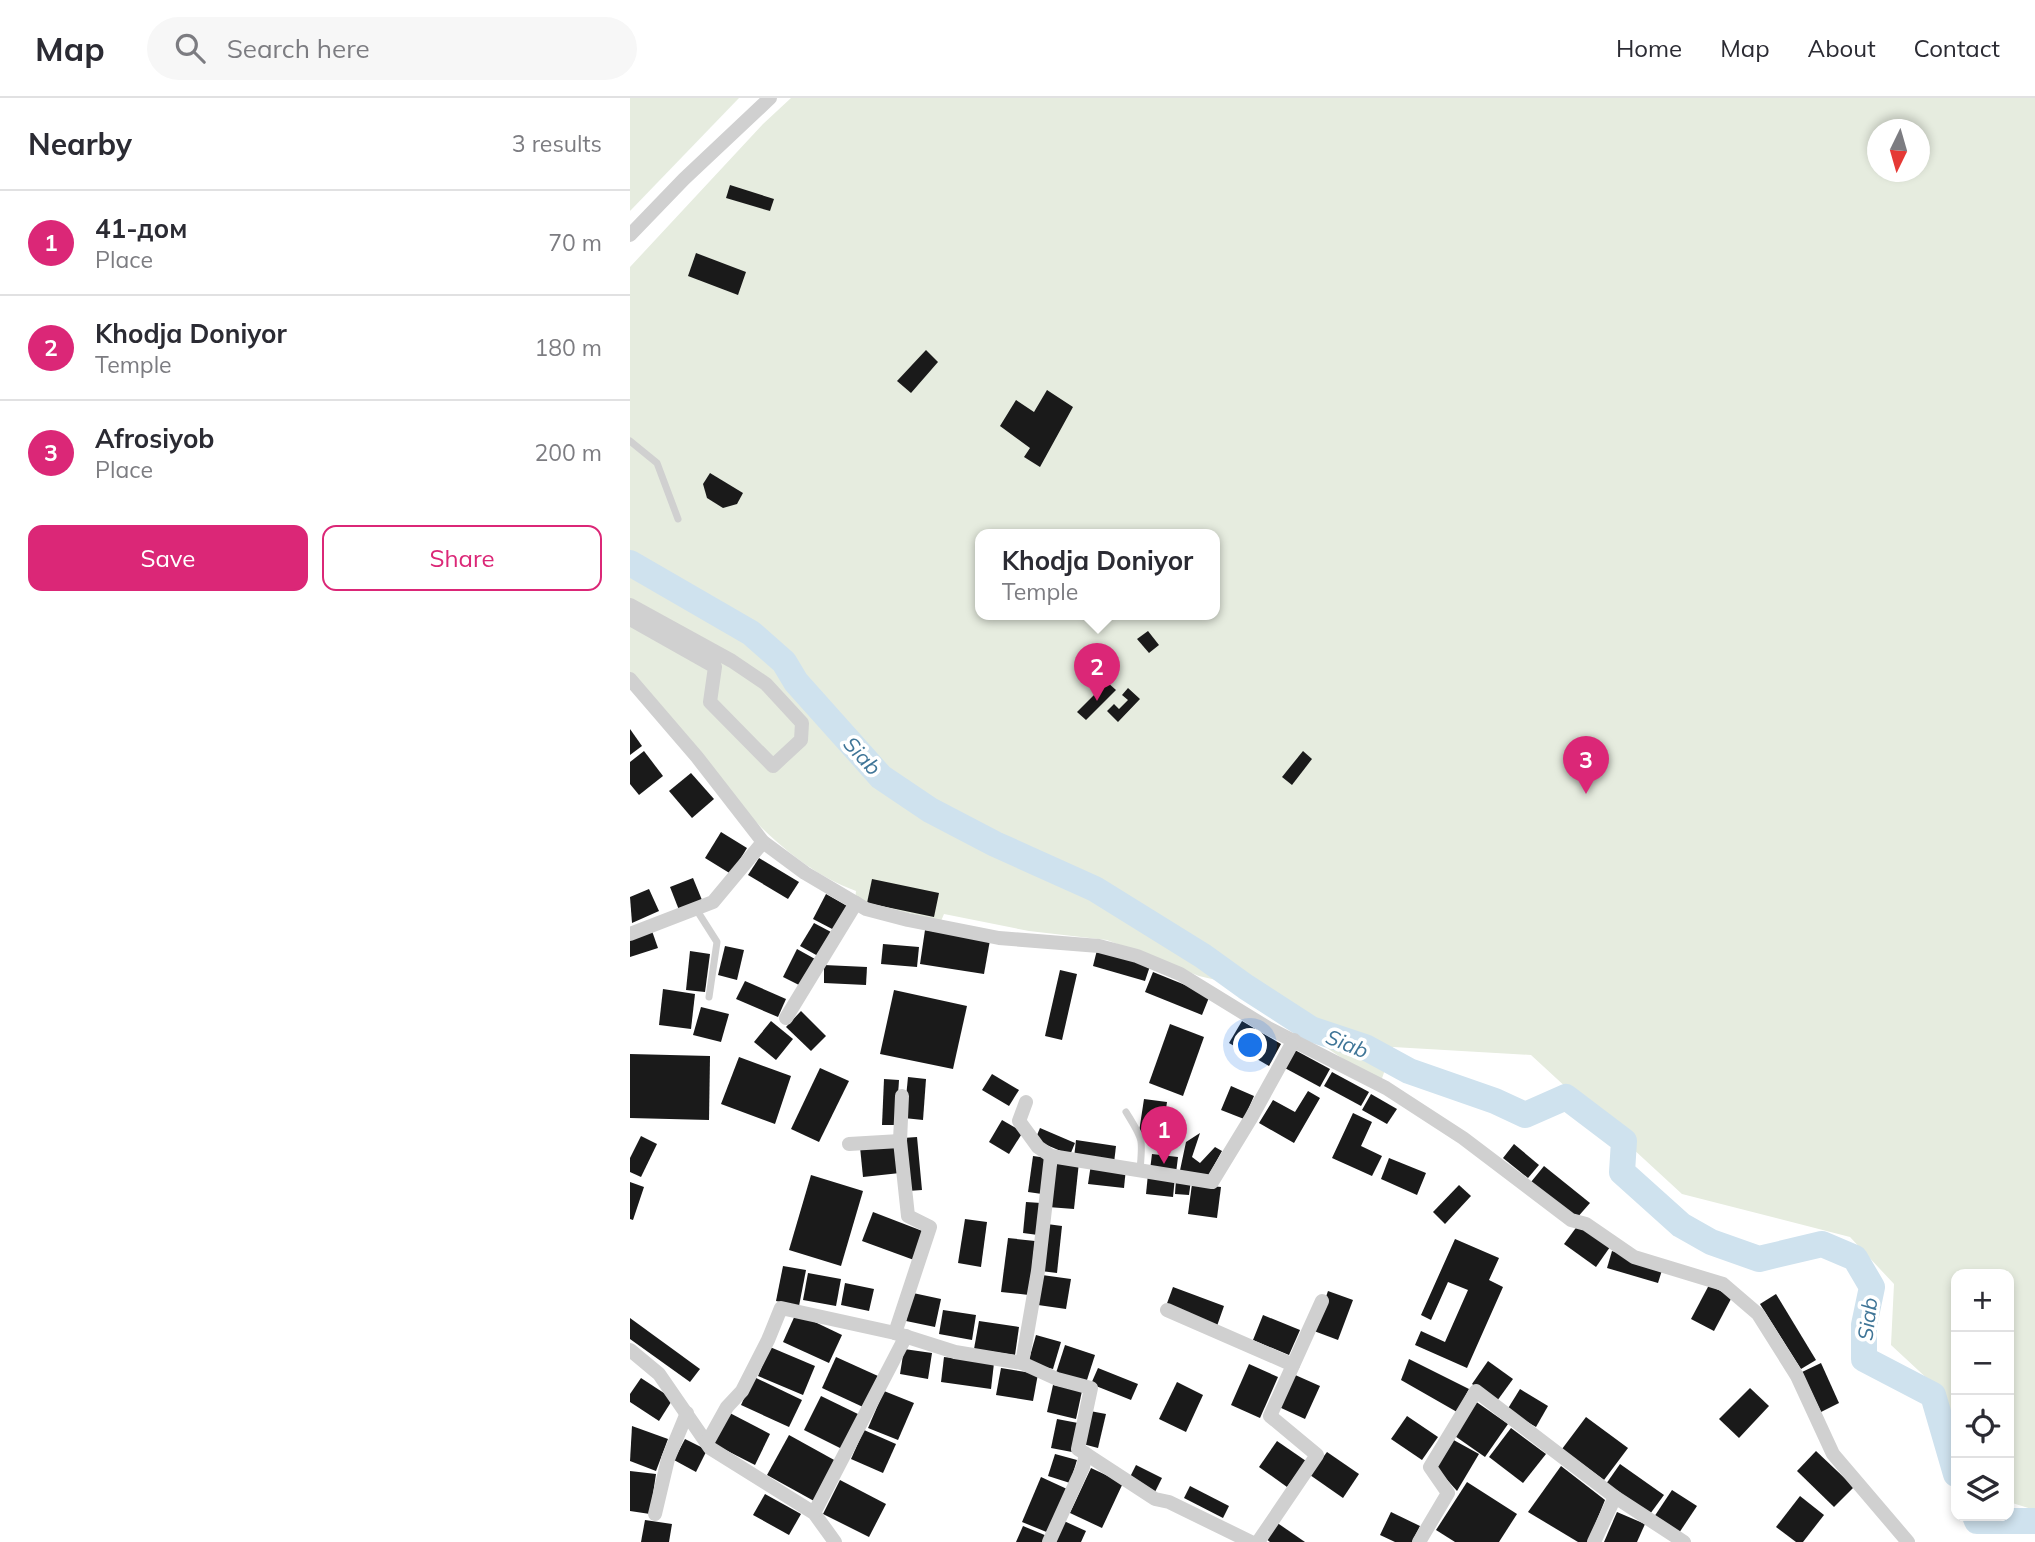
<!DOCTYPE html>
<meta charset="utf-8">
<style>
body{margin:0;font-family:Mulish,sans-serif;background:#f7f7f7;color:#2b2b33}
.controls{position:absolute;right:21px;bottom:21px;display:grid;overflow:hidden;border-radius:14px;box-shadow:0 4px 10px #0003}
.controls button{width:63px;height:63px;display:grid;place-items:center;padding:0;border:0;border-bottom:2px solid #e1e1e2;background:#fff;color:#2b2b33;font:35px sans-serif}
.compass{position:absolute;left:1237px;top:21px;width:63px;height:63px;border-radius:50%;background:#fff;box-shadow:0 4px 10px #0003;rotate:185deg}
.you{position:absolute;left:621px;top:948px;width:24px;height:24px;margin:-18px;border:5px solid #fff;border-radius:50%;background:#1a73e8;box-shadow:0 0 0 10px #1a73e833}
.badge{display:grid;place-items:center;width:46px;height:46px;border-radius:50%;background:#db2777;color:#fff;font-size:23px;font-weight:700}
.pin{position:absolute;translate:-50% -58px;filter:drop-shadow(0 2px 4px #0008)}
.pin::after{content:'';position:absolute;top:37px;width:24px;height:21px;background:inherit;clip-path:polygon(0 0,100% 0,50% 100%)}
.popup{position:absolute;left:345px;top:431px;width:245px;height:91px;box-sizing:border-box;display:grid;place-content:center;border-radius:14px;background:#fff;filter:drop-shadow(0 2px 5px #0005);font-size:23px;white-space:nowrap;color:#7c7c81}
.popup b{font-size:26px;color:#2b2b33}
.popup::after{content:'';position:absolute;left:50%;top:100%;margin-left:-14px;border:14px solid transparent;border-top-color:#fff}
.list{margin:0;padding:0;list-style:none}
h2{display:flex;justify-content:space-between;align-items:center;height:91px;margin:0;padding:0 28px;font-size:30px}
h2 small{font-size:23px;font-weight:400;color:#7c7c81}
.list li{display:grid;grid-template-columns:46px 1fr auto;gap:21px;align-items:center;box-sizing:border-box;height:105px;padding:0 28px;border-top:2px solid #e1e1e2}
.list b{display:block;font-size:26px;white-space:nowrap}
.list p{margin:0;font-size:23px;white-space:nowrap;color:#7c7c81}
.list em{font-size:23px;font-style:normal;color:#7c7c81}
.actions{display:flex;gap:14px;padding:21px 28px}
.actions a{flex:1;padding:16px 0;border:2px solid #db2777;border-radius:14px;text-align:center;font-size:24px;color:#db2777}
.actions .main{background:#db2777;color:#fff}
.icon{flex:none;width:38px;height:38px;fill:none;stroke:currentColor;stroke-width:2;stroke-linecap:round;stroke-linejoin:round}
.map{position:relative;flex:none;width:1405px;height:1444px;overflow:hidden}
header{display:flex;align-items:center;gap:42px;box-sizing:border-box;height:98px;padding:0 35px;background:#fff;border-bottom:2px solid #e1e1e2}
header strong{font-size:33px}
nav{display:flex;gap:38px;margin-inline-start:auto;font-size:24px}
.search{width:490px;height:63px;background:#f7f7f7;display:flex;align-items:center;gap:18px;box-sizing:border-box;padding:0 24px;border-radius:38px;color:#7c7c81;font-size:26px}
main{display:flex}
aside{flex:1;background:#fff}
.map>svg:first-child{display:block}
.green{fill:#e6ecdf;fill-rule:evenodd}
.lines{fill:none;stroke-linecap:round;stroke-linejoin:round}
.river{stroke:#cfe2ee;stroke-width:26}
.building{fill:#1a1a1a}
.lane{stroke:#d0d0d0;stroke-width:7}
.street{stroke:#d0d0d0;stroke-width:14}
.labels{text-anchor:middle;stroke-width:7;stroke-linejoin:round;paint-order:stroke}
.water-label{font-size:21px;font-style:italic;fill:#3f7597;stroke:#fff}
</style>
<header>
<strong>Map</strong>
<div class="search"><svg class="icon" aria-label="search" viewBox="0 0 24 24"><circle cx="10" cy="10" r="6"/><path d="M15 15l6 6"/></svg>Search here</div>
<nav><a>Home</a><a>Map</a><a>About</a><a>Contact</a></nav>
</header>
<main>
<aside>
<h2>Nearby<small>3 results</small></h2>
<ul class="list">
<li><span class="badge">1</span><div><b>41-дом</b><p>Place</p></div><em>70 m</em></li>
<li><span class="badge">2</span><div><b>Khodja Doniyor</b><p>Temple</p></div><em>180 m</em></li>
<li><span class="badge">3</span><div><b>Afrosiyob</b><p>Place</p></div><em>200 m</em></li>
</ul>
<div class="actions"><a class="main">Save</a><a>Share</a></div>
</aside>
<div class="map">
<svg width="1405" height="1444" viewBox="0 0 1405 1444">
<rect width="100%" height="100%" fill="#fff"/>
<g class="green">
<path d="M0 0H109L0 113Z"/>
<path d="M161 0H1405V1412L1379 1404V1176H1326V1337L1316 1298 1261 1247 1264 1186 1220 1139 1052 1096 901 957 763 949 750 986 603 886 569 878 477 842 399 833 314 816 311 823 225 802 226 793C165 771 122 721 80 675 53 646 27 617 0 587V169L133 26ZM1248 32H1290V74H1248ZM350 437H584V517H350Z"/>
</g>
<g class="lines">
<g class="river">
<path d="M0 465 121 535 154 564 166 584 251 679 300 712 365 746 465 791 573 858 616 889 681 931 735 949 779 973 865 1003 895 1017 936 999 994 1043 992 1074 1051 1127 1081 1144 1129 1161 1192 1146 1225 1160 1242 1189 1234 1227V1261L1303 1297 1326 1376"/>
<path d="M1345 1418 1347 1423H1405"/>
</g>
</g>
<g class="building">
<path d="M100 87 144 101 140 113 96 100Z"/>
<path d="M66 155 116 174 108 197 58 178Z"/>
<path d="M296 252 308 264 281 295 267 283Z"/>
<path d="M417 292 443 309 410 369 394 359 400 350 370 328 386 302 404 314Z"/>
<path d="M80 375 113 395 107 406 93 410 77 400 73 386Z"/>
<path d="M518 533 529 547 519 555 507 541Z"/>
<path d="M477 584 486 592 456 622 447 614Z"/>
<path d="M498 590 510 601 488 624 477 613 484 606 489 611 498 602 492 597Z"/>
<path d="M0 631 12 648 0 657Z"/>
<path d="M14 653 33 678 9 697 0 686V664Z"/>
<path d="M673 653 682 661 662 687 652 679Z"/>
<path d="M61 675 84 701 62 720 39 693Z"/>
<path d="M91 734 117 750 101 776 75 760Z"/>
<path d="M129 760 169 784 158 801 118 777Z"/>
<path d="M63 780 72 802 49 812 40 789Z"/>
<path d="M242 781 309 795 304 819 237 805Z"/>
<path d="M19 791 29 813 2 825 0 799Z"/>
<path d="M196 796 219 809 206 833 183 821Z"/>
<path d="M184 825 201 834 188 858 170 848Z"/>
<path d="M295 832 360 842 354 876 290 866Z"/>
<path d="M22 833 28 850 0 859V840Z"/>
<path d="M253 846 289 849 287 869 251 866Z"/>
<path d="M95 848 114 852 107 882 88 877Z"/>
<path d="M167 851 185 861 171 888 153 879Z"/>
<path d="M467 852 520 868 515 883 463 868Z"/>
<path d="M60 853 80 856 75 894 56 892Z"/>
<path d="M194 867 237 869 236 887 194 885Z"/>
<path d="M430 872 447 876 432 942 415 938Z"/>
<path d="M523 874 580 897 572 917 515 894Z"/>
<path d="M115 883 156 901 148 919 106 901Z"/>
<path d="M33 891 65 896 61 931 29 927Z"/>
<path d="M264 892 337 908 323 971 250 956Z"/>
<path d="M71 909 99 916 91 944 63 937Z"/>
<path d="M171 913 196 938 181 953 156 929Z"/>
<path d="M141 923 163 941 146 962 124 944Z"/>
<path d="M612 923 651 946 639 968 599 945Z"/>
<path d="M540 926 574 939 553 998 519 985Z"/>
<path d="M663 951 700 971 690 989 653 969Z"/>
<path d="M0 956 80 958 79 1022 0 1020Z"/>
<path d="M109 959 161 978 145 1026 91 1006Z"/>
<path d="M190 970 219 983 189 1044 161 1031Z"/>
<path d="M702 974 739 994 731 1008 694 988Z"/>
<path d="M362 976 389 992 379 1008 352 992Z"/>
<path d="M278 979 296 981 293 1022 274 1020Z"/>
<path d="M254 981 269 982 266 1027H252Z"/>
<path d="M601 988 624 998 614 1021 591 1012Z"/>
<path d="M678 993 690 1000 664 1045 629 1025 643 1002 665 1014Z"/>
<path d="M741 996 767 1011 757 1026 732 1012Z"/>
<path d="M514 1001 537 1004 532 1038 509 1034Z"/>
<path d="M723 1015 742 1024 731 1048 752 1058 742 1078 702 1060Z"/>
<path d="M372 1022 393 1034 379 1056 359 1044Z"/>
<path d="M410 1030 445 1045 440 1057 405 1042Z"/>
<path d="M570 1035 562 1059 570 1065 585 1049 592 1053 577 1080 549 1077 556 1044Z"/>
<path d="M11 1038 27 1046 11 1079 0 1074V1060Z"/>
<path d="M287 1039 292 1092 278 1093 273 1040Z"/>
<path d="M446 1042 486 1048 484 1065 444 1060Z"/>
<path d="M266 1045 270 1075 233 1079 230 1049Z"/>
<path d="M884 1046 909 1067 898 1080 873 1060Z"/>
<path d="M522 1056 548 1059 546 1075 520 1072Z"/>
<path d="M403 1058 417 1060 412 1096 398 1094Z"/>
<path d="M759 1060 796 1075 787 1097 751 1081Z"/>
<path d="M423 1061 449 1064 444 1111 418 1109Z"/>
<path d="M461 1066 496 1070 494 1090 458 1086Z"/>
<path d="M914 1068 960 1105 946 1121 901 1084Z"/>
<path d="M518 1076 545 1079 543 1099 516 1096Z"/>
<path d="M181 1077 233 1093 211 1168 159 1152Z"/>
<path d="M546 1081 561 1082 559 1097 545 1096Z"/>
<path d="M0 1084 14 1089 3 1122 0 1121Z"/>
<path d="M562 1086 591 1089 587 1120 558 1116Z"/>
<path d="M829 1087 841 1098 815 1126 803 1114Z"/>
<path d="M396 1104 411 1105 408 1137 393 1135Z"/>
<path d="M243 1114 295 1134 284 1162 232 1143Z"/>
<path d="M335 1121 357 1124 351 1169 328 1165Z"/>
<path d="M417 1126 432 1128 427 1175 411 1173Z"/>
<path d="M948 1127 980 1149 966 1169 934 1146Z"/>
<path d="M378 1140 405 1143 399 1197 371 1194Z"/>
<path d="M825 1141 869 1160 859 1182 873 1189 837 1270 785 1247 791 1233 815 1244 838 1192 818 1184 801 1222 791 1217Z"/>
<path d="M982 1153 1033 1169 1028 1185 977 1170Z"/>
<path d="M153 1168 176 1172 169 1208 146 1203Z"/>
<path d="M178 1175 211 1181 206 1208 173 1202Z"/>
<path d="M412 1177 441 1181 436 1211 408 1207Z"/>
<path d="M215 1185 244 1191 239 1213 211 1207Z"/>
<path d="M1079 1187 1102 1199 1084 1233 1061 1221Z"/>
<path d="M543 1189 594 1208 587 1228 536 1208Z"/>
<path d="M698 1193 723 1202 708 1242 684 1233Z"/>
<path d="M283 1195 311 1201 305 1229 276 1223Z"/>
<path d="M1146 1196 1186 1262 1171 1271 1130 1206Z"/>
<path d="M313 1212 346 1217 342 1242 309 1236Z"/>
<path d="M166 1215 212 1237 199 1265 153 1244Z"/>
<path d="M633 1217 670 1232 659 1257 623 1242Z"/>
<path d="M0 1220 70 1271 60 1284 0 1241Z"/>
<path d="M349 1223 389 1229 385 1257 344 1251Z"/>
<path d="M406 1237 431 1244 423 1271 398 1265Z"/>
<path d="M435 1247 465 1257 456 1285 426 1275Z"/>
<path d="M140 1249 185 1268 173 1297 128 1278Z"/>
<path d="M274 1251 302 1255 298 1281 270 1276Z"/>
<path d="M206 1259 248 1278 233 1309 192 1290Z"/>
<path d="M314 1259 364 1265 361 1291 311 1284Z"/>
<path d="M779 1261 839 1291 827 1314 771 1282Z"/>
<path d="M858 1263 883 1281 867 1303 842 1286Z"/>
<path d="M1191 1265 1209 1305 1191 1314 1172 1274Z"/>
<path d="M619 1266 648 1279 630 1320 601 1307Z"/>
<path d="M371 1270 408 1276 403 1303 366 1297Z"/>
<path d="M468 1270 508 1286 501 1302 461 1286Z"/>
<path d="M663 1276 690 1288 675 1321 649 1309Z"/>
<path d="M124 1279 172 1302 159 1329 111 1307Z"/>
<path d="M11 1280 43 1301 29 1323 0 1304V1296Z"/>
<path d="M547 1284 573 1297 556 1334 529 1321Z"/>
<path d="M423 1287 452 1293 446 1321 417 1314Z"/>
<path d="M1120 1290 1139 1308 1109 1340 1089 1321Z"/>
<path d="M890 1291 918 1308 906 1329 877 1312Z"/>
<path d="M254 1293 284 1305 268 1342 238 1330Z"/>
<path d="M191 1298 230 1317 212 1351 174 1332Z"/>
<path d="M845 1303 878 1326 855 1359 822 1336Z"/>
<path d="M96 1313 140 1336 125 1367 80 1344Z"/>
<path d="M460 1313 476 1316 468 1350 453 1346Z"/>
<path d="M777 1318 808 1339 792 1362 761 1341Z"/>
<path d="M956 1319 998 1350 974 1382 932 1351Z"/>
<path d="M427 1321 448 1325 442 1354 421 1350Z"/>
<path d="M2 1328 38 1341 26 1373 0 1363Z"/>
<path d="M881 1330 916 1356 893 1385 859 1359Z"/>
<path d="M234 1332 266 1346 253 1375 221 1361Z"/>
<path d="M159 1337 206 1363 184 1403 137 1377Z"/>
<path d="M820 1340 849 1356 827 1393 804 1367Z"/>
<path d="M55 1341 77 1352 66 1374 44 1362Z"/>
<path d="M647 1343 676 1363 657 1389 629 1369Z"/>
<path d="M1186 1353 1224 1389 1204 1409 1167 1373Z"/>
<path d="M697 1354 729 1376 713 1400 680 1377Z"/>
<path d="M425 1356 447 1362 440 1385 418 1378Z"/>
<path d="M990 1366 1034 1397 1020 1416 976 1386Z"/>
<path d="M506 1367 532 1380 525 1394 499 1381Z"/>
<path d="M931 1368 975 1402 958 1444H948L898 1414Z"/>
<path d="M461 1370 493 1385 472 1430 440 1415Z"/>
<path d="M0 1373 26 1376 20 1416 0 1413Z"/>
<path d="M411 1379 437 1391 419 1435 392 1424Z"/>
<path d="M210 1382 256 1406 239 1439 193 1416Z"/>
<path d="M837 1384 887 1416 869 1444H825L806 1432Z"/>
<path d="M560 1388 599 1408 593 1420 554 1400Z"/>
<path d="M1042 1392 1067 1408 1049 1435 1024 1419Z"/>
<path d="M135 1396 171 1416 159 1437 123 1417Z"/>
<path d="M1170 1398 1194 1417 1173 1444H1166L1146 1429Z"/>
<path d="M761 1414 790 1428 782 1444H765L750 1437Z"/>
<path d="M987 1414 1015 1426 1007 1444H974Z"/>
<path d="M15 1422 42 1426 39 1444H11Z"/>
<path d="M434 1423 456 1433 451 1444H425Z"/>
<path d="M646 1424 675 1444H640L635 1440Z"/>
<path d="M393 1428 417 1438 414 1444H386Z"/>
</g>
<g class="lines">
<g class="lane">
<path d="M0 343 27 365 48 421"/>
<path d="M66 811 87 844 79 899"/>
<path d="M496 1014C513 1042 513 1039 510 1072"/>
</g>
<g class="street">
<path d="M0 137 54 81 140 0"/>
<path d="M0 507 102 563 136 586 172 625 171 642 143 668 80 604 85 569 0 521"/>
<path d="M0 581 67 659 133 744 175 775 236 811 278 822 369 840 469 848 507 858 550 876 638 930 756 990 833 1040 941 1122 956 1126 1004 1159 1093 1186 1128 1216 1167 1278 1203 1356 1278 1444"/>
<path d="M0 836 83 804 133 744"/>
<path d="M156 920 226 805"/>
<path d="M396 1004 389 1023 408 1049 421 1058"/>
<path d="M219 1046 270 1043"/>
<path d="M537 1212 663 1267"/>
<path d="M265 1235 300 1129 278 1118 270 1043 272 998"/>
<path d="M0 1252 29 1276 80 1350 184 1415 205 1444"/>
<path d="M77 1345 97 1309 112 1293 138 1242 151 1210 265 1235 325 1254 392 1265"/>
<path d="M456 1356 525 1401 539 1404 621 1444"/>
<path d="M184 1415 276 1238"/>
<path d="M25 1416 38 1361 57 1315"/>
<path d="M419 1444 453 1369 456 1356 448 1351 461 1290 427 1281 392 1265 408 1173 421 1058 582 1084 621 1020 664 942"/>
<path d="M628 1444 687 1357 640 1318 692 1203"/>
<path d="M789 1444 818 1395 800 1369 846 1293 985 1399 1054 1444"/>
<path d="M964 1444 985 1399"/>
</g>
</g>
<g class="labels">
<g class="water-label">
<text transform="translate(232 658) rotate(47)" y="7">Siab</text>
<text transform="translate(717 946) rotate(22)" y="7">Siab</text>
<text transform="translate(1238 1221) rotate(-83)" y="7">Siab</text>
</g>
</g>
</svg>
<div class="controls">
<button>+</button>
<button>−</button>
<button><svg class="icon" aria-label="locate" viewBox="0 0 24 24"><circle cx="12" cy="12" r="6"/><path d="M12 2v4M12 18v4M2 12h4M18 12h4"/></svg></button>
<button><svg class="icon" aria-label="layers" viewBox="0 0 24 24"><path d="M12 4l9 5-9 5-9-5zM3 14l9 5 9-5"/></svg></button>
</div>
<svg class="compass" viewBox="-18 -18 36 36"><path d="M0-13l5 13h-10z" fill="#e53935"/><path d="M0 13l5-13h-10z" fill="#7c7c81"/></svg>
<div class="you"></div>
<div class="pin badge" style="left:534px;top:1066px">1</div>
<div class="pin badge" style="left:467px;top:603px">2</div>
<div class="popup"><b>Khodja Doniyor</b>Temple</div>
<div class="pin badge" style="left:956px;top:696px">3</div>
</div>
</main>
